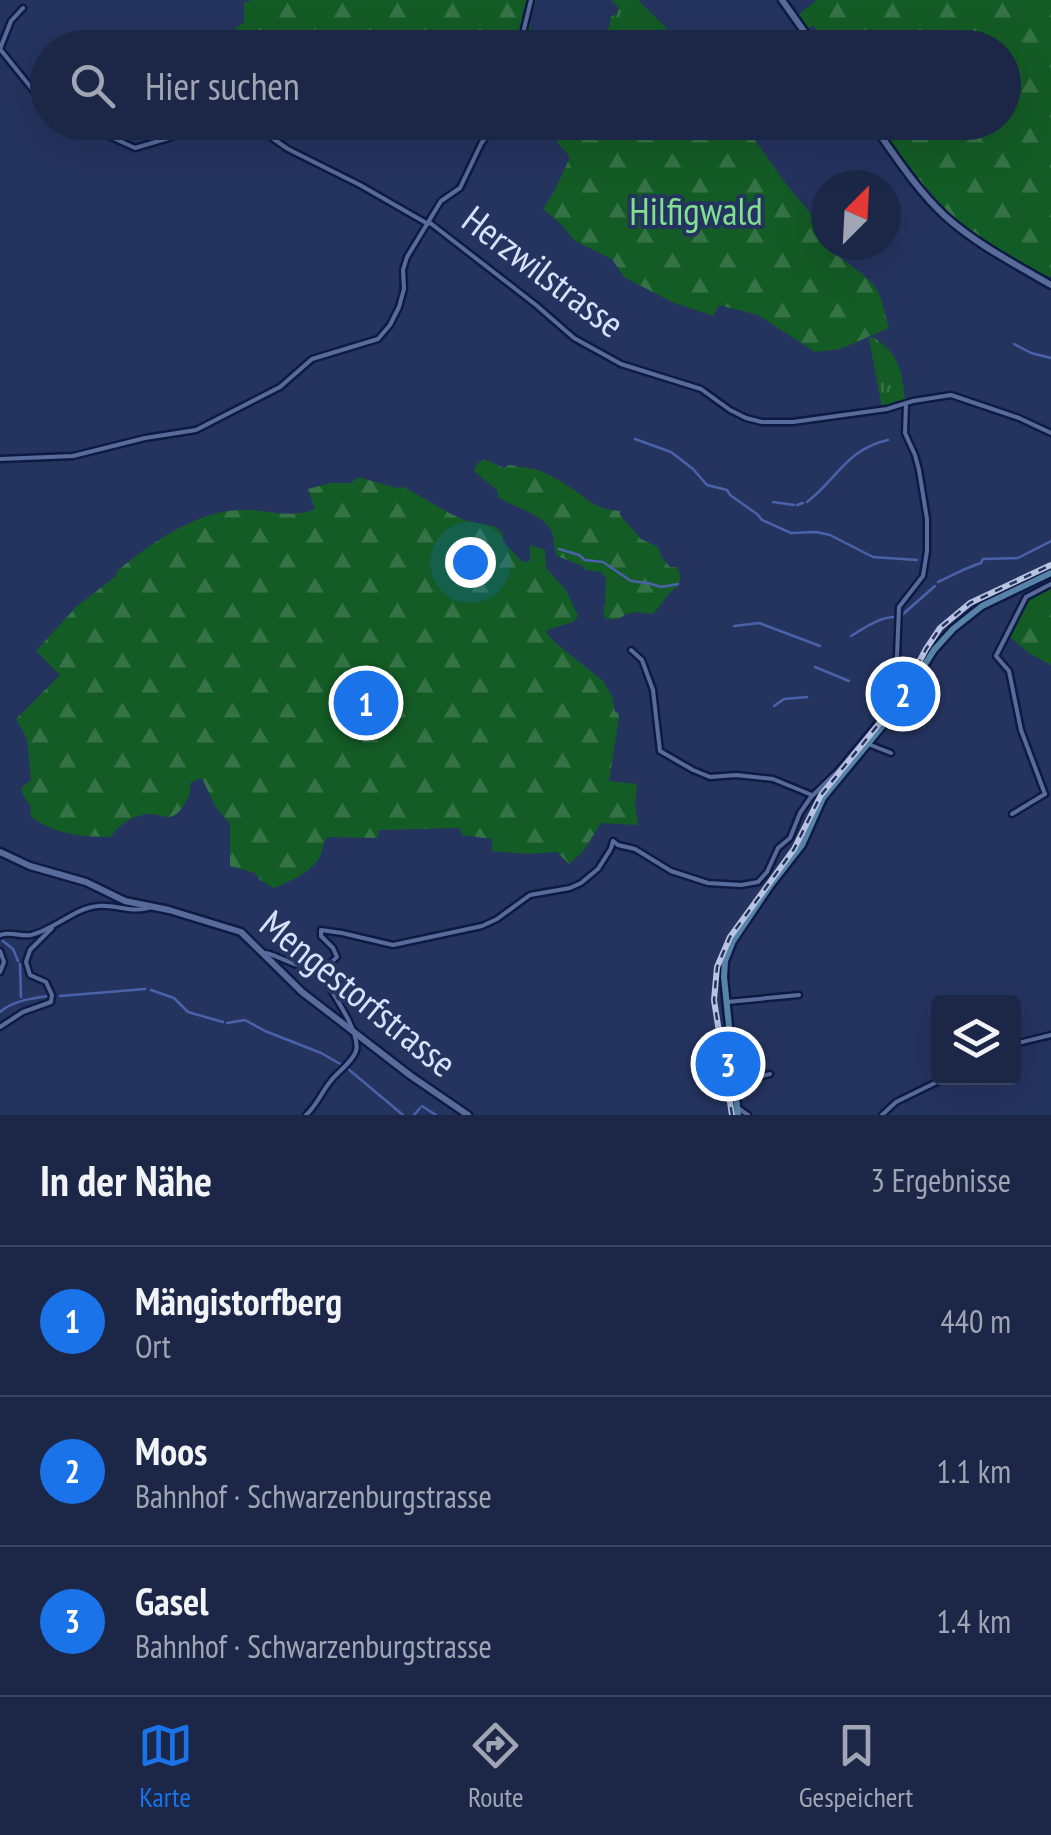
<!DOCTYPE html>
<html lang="de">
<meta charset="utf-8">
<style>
body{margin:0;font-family:"PT Sans Narrow",sans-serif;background:#293352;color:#f1f3f6}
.controls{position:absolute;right:30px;bottom:30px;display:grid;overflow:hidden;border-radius:10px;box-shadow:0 10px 40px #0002}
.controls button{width:90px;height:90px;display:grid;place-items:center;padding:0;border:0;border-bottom:2px solid #3a4460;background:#1c2747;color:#f1f3f6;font:50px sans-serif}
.compass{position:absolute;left:811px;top:170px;width:90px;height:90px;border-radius:50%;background:#1c2747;box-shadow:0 10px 40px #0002;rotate:24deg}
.you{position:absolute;left:470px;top:562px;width:35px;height:35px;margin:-25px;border:8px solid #fff;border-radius:50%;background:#1a73e8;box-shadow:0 0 0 15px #1a73e833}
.badge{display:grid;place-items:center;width:65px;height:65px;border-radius:50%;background:#1a73e8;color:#fff;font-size:32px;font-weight:700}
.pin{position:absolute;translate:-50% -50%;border:5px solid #fff;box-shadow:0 2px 10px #0006}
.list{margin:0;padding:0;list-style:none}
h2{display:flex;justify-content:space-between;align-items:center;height:130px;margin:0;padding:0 40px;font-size:42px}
h2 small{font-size:32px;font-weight:400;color:#a0a5b4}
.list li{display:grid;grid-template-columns:65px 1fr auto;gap:30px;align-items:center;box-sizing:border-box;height:150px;padding:0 40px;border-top:2px solid #3a4460}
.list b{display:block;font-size:38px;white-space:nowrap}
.list p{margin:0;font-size:32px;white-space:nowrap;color:#a0a5b4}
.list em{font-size:32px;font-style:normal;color:#a0a5b4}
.icon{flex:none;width:55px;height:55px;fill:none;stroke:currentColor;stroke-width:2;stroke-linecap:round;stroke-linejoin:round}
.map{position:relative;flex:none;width:1051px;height:1115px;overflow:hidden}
.search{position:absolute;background:#1c2747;box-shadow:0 10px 40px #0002;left:30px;right:30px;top:30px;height:110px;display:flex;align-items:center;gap:25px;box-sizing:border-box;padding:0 35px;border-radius:55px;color:#a0a5b4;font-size:38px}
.sheet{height:580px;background:#1c2747}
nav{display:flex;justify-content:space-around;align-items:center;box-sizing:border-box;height:140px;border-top:2px solid #3a4460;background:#1c2747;font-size:28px;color:#a0a5b4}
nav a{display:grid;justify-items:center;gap:5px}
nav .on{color:#1a73e8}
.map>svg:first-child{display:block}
.grass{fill:url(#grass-tufts)}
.forest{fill:url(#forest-firs)}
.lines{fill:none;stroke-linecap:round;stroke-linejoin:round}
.stream{stroke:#4a62a9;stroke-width:2.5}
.minor-casing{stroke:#0e1a43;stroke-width:9}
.tertiary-casing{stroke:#0e1a43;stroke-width:11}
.secondary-casing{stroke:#0e1a43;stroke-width:11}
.minor{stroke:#596b9b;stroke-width:4}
.tertiary{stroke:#596b9b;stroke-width:6}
.secondary{stroke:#5783a9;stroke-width:6}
.rail-casing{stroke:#b8c4e1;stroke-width:6}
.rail{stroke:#25345f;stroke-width:2.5;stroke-dasharray:8;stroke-linecap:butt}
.labels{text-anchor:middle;stroke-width:8;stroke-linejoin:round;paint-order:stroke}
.park-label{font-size:38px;fill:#80e08f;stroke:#25345f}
.street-label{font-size:38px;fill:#d6e1fc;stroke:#25345f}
</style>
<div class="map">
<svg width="1051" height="1115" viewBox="0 0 1051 1115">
<defs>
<pattern id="grass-tufts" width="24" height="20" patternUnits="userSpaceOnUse" patternTransform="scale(2.5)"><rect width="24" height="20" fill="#145c26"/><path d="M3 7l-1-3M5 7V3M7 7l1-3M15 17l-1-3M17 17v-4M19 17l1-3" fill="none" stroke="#357346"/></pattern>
<pattern id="forest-firs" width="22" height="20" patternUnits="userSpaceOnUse" patternTransform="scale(2.5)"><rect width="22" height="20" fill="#145c26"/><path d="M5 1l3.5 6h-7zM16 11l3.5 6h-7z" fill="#357346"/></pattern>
</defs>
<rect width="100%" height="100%" fill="#25345f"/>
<g class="grass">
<path d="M611 0H638L685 47H610L606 30 610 25V17L617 14 619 8Z"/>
<path d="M872 337C900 353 902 372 905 402L882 408 869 338Z"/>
</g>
<g class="forest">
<path d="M252 0H537L529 18 534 47H261L237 32 235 28 244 22V3Z"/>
<path d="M817 0H1051V277L1031 270 986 244 959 225 936 203 874 123 1004 122V48L819 47 809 34 816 31V28L813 26 807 29 798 15Z"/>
<path d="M569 123H594L612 136 623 123H743L783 180 825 231 817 236C831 256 865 270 877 290 883 301 885 316 889 328L840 349 815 352 758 315 719 305 713 316 672 302 624 277 612 259 575 241 561 224 543 209 556 188 570 157 557 142Z"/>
<path d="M484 459 504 468 509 465C522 467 537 468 549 475 556 479 564 483 570 487 591 501 594 509 620 511V515L641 539 658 547 662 558 670 567H676C681 573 681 580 678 586 666 593 663 605 652 614L636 612 626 614 619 619H605L603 608 605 605 606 578 601 572 585 570 583 566 557 556C553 548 555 541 552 532 547 516 513 507 498 497L497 490 474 471 477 464Z"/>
<path d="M358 477 397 488 404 487 451 514 464 520 496 527 503 535V542L523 562 530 561V545L545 550 546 568 566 590 578 616 573 622 547 630 546 633 558 645 603 681 612 696 615 712 618 713 619 717 609 781 637 784 635 805 638 825 601 823 584 850 569 864 557 852 527 854 492 851V839L462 835 459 828 378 830V838L328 837C320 846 324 852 318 860 308 874 288 882 274 888L260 880 255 873 230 866V824L215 806 202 778 190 783C191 793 189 797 184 805 169 828 162 810 142 815 126 819 120 826 110 837 81 837 53 834 30 816L31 807 23 795 21 788 31 780 27 739 16 719 60 675 36 651 76 607 116 576 117 571C154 541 202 506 252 510 273 512 296 518 315 509L308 489 330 483H351Z"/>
<path d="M1051 585V665L1029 653 1008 635C1020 605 1022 600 1051 585Z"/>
</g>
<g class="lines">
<g class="stream">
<path d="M1014 344 1031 353 1051 358"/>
<path d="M635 439 671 452 693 469 707 485 727 490 730 495 757 514"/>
<path d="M773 502 794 505"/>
<path d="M807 502C837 479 847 449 888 440"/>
<path d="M797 505 803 503"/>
<path d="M758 515 762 520 791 533 816 532 830 535 873 557 917 560"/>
<path d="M559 549 579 555 585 560 603 562 631 581 648 583 661 587 678 584"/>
<path d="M938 582C953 575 965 568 981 563L983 559 1018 558 1051 541"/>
<path d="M902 615 935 586"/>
<path d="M734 626 759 623 820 646"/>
<path d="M851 636C866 627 879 617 896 617"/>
<path d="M815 667 849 681"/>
<path d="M774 706 784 699 807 697"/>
<path d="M3 941 13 949 18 961"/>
<path d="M20 964 21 997"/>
<path d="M151 990 174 998 188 1012 223 1022"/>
<path d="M60 996 145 989"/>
<path d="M0 1012C12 1001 33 998 49 996"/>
<path d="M227 1023 245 1020 265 1031 321 1053 342 1065"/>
<path d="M347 1068 403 1115"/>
<path d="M422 1106 436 1115"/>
<path d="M414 1115 420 1108"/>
</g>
<g class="minor-casing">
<g id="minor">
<path d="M524 48V29L531 0"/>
<path d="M0 49 37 95 48 102"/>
<path d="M0 49 11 21 23 8"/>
<path d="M78 122 135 148 169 138 198 122"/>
<path d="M249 122 288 149 360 185 428 224"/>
<path d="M429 222 536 305 574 338 621 364 701 389 730 410 746 418 762 422H793L887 409 913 401 951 395 1019 418 1051 433"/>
<path d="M0 459 73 456 145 438 196 430 280 387 312 359 378 339 390 325 399 307 404 289 403 270 407 257 441 201 460 188 481 144 496 122"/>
<path d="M631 650 642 660 653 690 660 751 693 770 710 777 736 775 773 779 812 795"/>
<path d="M868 744 891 753"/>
<path d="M1045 794 1021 730 1009 671 996 656 1026 597 1051 584"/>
<path d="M1012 814 1045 794"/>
<path d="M611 848 613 841 618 845 635 849 671 871 708 883 741 885 758 882 767 872 778 848 790 838 800 813 811 797 838 771 883 717 900 689 896 680 899 607 923 576 927 551V519L919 470 915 455 905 433 906 404"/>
<path d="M0 935C11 931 20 937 31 935 54 930 74 908 98 906 116 904 136 915 153 906"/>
<path d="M0 951 4 962 0 972"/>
<path d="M266 953C290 959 314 982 337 957L333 948 321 936V930L342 933 393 945 482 926 497 919 530 895 570 888 581 883 598 869 610 850"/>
<path d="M727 1002 799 995"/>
<path d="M0 1027 23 1012 51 1002 52 995 46 982 30 975 26 962 30 950 52 928"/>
<path d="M1014 1044 1051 1035"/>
<path d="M735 1083 770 1074"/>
<path d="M738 1108 748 1115"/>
<path d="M306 1115C317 1105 321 1093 330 1082 337 1072 352 1063 356 1051 361 1033 333 994 323 977L326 966"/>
<path d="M882 1115 896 1102 945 1078"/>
</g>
</g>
<g class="tertiary-casing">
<g id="tertiary">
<path d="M782 0 816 48"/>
<path d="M871 122C894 154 916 189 945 216 976 244 1015 264 1051 285"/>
<path d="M0 852 30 866 86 882 125 901 169 910 241 932 302 992 411 1076 468 1115"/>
</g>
</g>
<g class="secondary-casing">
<path id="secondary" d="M738 1115 724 977 725 961 733 941 770 886 802 845 823 798 899 706 934 650 953 629 982 606 1051 573"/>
</g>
<use href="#minor" class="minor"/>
<use href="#tertiary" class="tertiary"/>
<use href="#secondary" class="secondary"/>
<g class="rail-casing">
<path id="rail" d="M732 1115 714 1000 717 967 730 937 794 849 821 795 900 698 926 649 940 628 970 603 1051 565"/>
</g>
<use href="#rail" class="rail"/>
</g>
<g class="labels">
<g class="park-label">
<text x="696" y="225">Hilfigwald</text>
</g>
<g class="street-label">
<text transform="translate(543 272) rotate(37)" y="13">Herzwilstrasse</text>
<text transform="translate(358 994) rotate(39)" y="13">Mengestorfstrasse</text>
</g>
</g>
</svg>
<div class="controls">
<button><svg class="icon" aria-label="layers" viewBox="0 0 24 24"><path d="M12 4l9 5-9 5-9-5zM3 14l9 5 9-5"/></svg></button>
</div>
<svg class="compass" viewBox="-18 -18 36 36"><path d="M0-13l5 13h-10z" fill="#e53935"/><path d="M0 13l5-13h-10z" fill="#a0a5b4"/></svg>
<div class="you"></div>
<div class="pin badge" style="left:366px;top:703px">1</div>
<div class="pin badge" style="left:903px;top:694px">2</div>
<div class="pin badge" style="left:728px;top:1064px">3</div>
<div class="search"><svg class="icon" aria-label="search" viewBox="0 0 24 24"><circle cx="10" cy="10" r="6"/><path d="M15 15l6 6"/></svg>Hier suchen</div>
</div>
<section class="sheet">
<h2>In der Nähe<small>3 Ergebnisse</small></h2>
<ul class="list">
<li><span class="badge">1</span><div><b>Mängistorfberg</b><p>Ort</p></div><em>440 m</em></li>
<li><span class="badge">2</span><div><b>Moos</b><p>Bahnhof · Schwarzenburgstrasse</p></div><em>1.1 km</em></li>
<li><span class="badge">3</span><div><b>Gasel</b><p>Bahnhof · Schwarzenburgstrasse</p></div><em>1.4 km</em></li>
</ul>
</section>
<nav>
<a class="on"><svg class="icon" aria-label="map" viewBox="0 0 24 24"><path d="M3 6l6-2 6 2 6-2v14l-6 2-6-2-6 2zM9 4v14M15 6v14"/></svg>Karte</a>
<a><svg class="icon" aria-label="directions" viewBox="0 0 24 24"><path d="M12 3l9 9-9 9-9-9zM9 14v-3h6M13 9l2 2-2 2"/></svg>Route</a>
<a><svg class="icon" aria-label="saved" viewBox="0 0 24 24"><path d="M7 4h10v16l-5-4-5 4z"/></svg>Gespeichert</a>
</nav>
